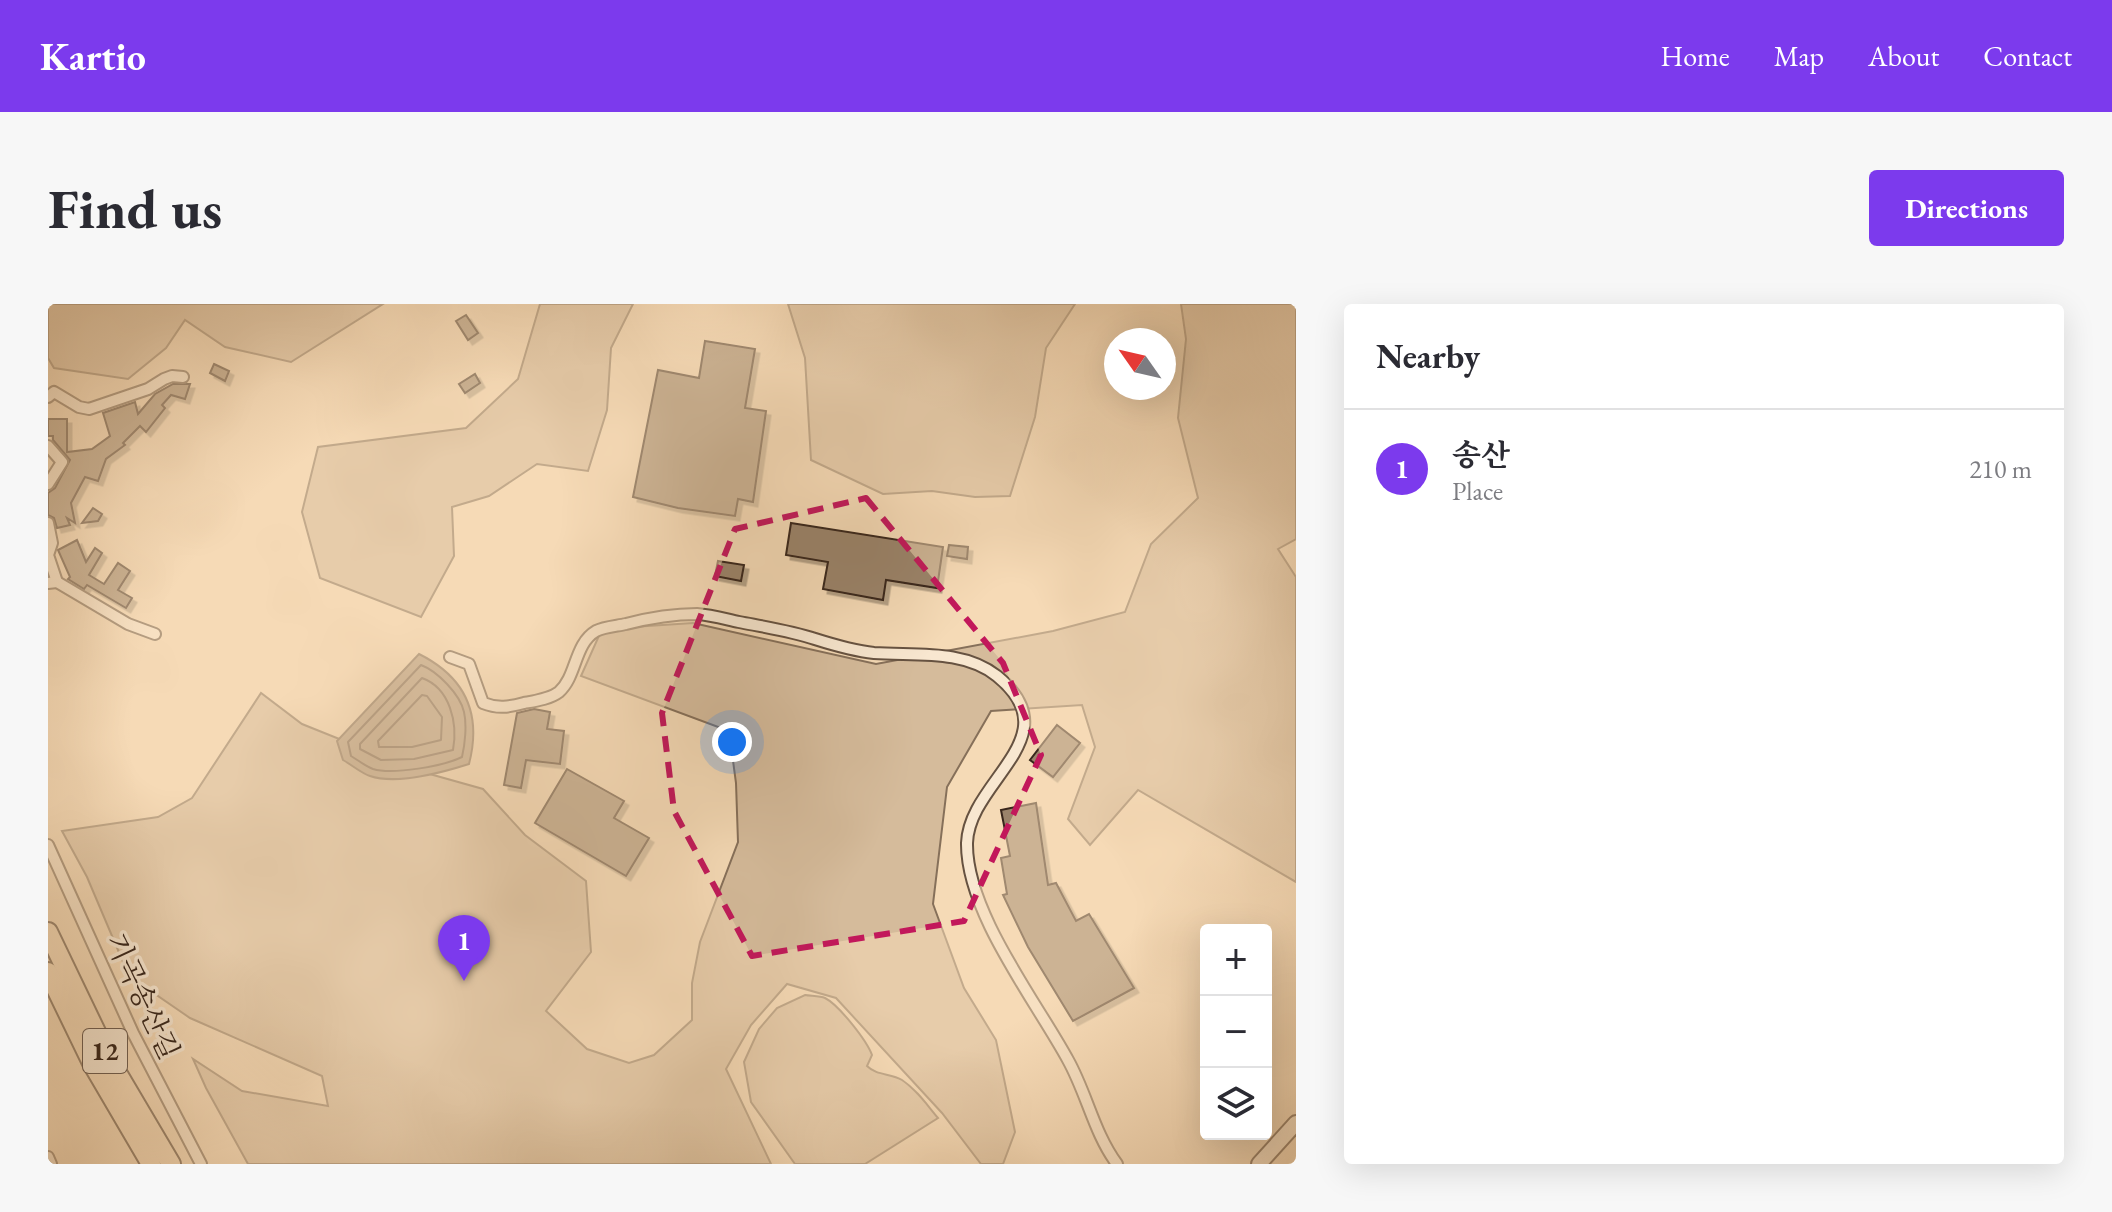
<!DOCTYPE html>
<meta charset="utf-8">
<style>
body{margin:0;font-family:"EB Garamond","Noto Serif KR",serif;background:#f7f7f7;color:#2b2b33}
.controls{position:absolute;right:24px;bottom:24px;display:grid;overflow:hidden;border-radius:8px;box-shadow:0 8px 32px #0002}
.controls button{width:72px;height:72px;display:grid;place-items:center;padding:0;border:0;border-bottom:2px solid #e1e1e2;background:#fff;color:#2b2b33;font:40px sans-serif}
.compass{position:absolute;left:1056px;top:24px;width:72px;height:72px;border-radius:50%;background:#fff;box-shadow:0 8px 32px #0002;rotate:304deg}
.you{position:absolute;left:684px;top:438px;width:28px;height:28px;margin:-20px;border:6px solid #fff;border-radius:50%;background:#1a73e8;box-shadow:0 0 0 12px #1a73e833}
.badge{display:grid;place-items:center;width:52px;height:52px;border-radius:50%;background:#7c3aed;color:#fff;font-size:26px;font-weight:700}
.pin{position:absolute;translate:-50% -66px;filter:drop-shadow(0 2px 4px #0008)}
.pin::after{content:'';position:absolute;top:42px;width:28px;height:24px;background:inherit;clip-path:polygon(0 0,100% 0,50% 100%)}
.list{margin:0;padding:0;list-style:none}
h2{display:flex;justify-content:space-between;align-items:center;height:104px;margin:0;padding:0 32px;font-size:34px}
h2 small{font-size:26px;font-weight:400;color:#7c7c81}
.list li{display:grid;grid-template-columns:52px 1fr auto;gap:24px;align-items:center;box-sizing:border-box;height:120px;padding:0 32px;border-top:2px solid #e1e1e2}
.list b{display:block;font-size:30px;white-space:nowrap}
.list p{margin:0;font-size:26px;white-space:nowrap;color:#7c7c81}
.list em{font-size:26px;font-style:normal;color:#7c7c81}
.icon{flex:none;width:44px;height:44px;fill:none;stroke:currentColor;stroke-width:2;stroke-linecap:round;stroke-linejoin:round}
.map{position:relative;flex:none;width:1248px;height:860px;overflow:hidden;border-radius:8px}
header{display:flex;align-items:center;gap:48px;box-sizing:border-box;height:112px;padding:0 40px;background:#7c3aed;color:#fff}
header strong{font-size:38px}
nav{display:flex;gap:44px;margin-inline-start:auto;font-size:28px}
.intro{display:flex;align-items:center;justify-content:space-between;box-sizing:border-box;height:192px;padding:0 48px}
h1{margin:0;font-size:56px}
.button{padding:20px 36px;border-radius:8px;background:#7c3aed;color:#fff;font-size:28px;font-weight:700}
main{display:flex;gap:48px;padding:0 48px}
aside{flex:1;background:#fff;border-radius:8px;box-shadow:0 8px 32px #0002}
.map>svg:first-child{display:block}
.green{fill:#d5bb9b;stroke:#86705a;stroke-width:2}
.water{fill:#b49c81;stroke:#826c58;stroke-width:2}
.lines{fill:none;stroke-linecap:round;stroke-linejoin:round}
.shore{stroke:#76604e;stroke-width:2}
.building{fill:#9a836b;stroke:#37251a;stroke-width:2;filter:url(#shadow)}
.street-casing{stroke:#665241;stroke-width:14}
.secondary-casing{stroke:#37251a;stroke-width:18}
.highway-casing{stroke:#37251a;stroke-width:22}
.street{stroke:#f8e7d0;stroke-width:10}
.secondary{stroke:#f8e7d0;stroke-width:14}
.highway{stroke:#f5dab6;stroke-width:18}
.marked{fill:none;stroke:#c2185b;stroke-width:6;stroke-dasharray:16 10;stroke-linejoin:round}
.labels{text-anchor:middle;stroke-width:7;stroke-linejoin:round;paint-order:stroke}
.shield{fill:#f8e7d0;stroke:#715f51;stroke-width:2}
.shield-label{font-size:26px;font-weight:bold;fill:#37251a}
.street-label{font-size:28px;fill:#37251a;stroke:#f8e7d0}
</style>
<header>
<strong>Kartio</strong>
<nav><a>Home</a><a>Map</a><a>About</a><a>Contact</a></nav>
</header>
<div class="intro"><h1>Find us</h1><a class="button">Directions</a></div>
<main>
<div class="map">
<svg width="1248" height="860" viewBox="0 0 1248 860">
<defs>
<filter id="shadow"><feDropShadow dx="4.5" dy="4.5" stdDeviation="0" flood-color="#0004"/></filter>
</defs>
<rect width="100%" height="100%" fill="#f5dab6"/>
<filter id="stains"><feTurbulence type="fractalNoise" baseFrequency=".0025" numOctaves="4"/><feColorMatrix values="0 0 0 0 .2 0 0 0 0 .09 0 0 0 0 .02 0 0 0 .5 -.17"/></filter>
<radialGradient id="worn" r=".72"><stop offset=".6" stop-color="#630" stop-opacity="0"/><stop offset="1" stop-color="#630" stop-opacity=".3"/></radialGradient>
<g class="green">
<path d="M0 0H335L243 58 177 43 137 16 118 44 80 75 6 64 0 54Z"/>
<path d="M492 0H585L563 44 559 106 540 167 489 160 441 192 404 203 406 252 373 313 272 274 254 208 270 143 418 124 470 75Z"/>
<path d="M740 0H1027L998 44 987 113 962 192 927 193 884 187 835 190 763 156 757 54Z"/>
<path d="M1133 0H1248V235L1230 245 1248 273V578L1090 486 1042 541 1020 515 1047 443 1034 401 943 407 899 483 885 600 916 684 948 736 967 828 955 860H933L894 809 788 694 739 680 703 721 678 765 723 860H200L158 784 145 755 194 787 280 802 274 772 142 714 81 672 39 573 14 527 110 513 144 494 213 389 254 420 371 467 435 485 477 531 538 577 543 648 498 707 539 745 581 759 606 751 644 716V679L652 638 690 538 688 479 681 427 533 372 554 325 645 319 828 360 1005 327 1077 308 1103 240 1150 194 1130 114 1138 35Z"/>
<path d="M757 691C763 692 772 692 777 694 791 701 819 737 824 751L819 762C829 772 843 769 854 776 869 786 879 801 890 814L817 860H747L703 798 696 758 711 725 729 704Z"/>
</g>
<path class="water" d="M371 350C417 373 434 410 421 460 396 468 348 481 322 472 313 469 304 461 295 456L289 437Z"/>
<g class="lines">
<g class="shore">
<path d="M373 361C389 367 412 390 416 408 419 421 417 440 414 453 396 462 345 471 325 465 317 462 310 456 303 452L300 438Z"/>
<path d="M374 374C402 384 410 419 405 446L366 455 333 456 312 445V440Z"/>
<path d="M374 391 379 392 394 413 393 436 364 443H331L330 437Z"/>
</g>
</g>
<g class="building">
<path d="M418 11 430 29 420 36 408 17Z"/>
<path d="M657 37 707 45 697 104 718 107 705 198 690 195 687 212 630 204 585 193 610 66 651 74Z"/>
<path d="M166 60 181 67 177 77 162 69Z"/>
<path d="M427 70 432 79 417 89 411 80Z"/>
<path d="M125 80H142L137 95 123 91 114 101 117 104 98 128 92 122 75 139 77 141 58 155 50 177 37 173 23 199 27 219 19 214 22 221 9 224 6 214 0 211V189L7 184 22 156 5 136V132H0V115H19V148L44 145 62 132 55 109 87 98 90 110 107 90Z"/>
<path d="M45 204 54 210 50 217 34 219Z"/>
<path d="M743 219 895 243 889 284 838 276 835 296 775 285 780 258 738 251Z"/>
<path d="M29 236 38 258 47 244 54 249 41 271 56 280 70 259 82 267 70 286 84 294 78 304 39 281 36 285 20 275 22 273 10 246Z"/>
<path d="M901 241 920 243 919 255 899 252Z"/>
<path d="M670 257 696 261 693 277 667 272Z"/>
<path d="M486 405 502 408 499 425 516 427 512 460 478 456 473 484 456 481 469 409Z"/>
<path d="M1009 421 1032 439 1005 473 982 456Z"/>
<path d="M519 465 576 497 566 514 601 534 578 572 487 519Z"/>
<path d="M988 499 1000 581 1008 579 1028 617 1041 610 1086 684 1025 717 980 643 955 591 959 590 953 554 962 552 953 506Z"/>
</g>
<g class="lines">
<g class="street-casing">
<g id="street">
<path d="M0 93 6 88 31 103 41 105 100 85 116 75 124 72 135 73"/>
<path d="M0 142 14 158 0 180"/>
<path d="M0 219 4 239 0 251 9 278 0 279"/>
<path d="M9 278 80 320 107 330"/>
<path d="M402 353 421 360 435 399C450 405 461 403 476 399 487 397 502 395 511 388 529 372 526 340 548 327 556 323 569 322 578 320 601 314 625 310 649 310 663 311 677 315 691 318 717 323 743 327 767 335 786 341 807 347 826 349 867 352 915 345 949 372 1024 433 921 476 919 539 918 608 988 697 1020 756 1039 790 1046 829 1069 860"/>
<path d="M0 541 85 729 153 860"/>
<path d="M0 853 3 860"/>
</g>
</g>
<g class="secondary-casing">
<path id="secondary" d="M1211 860 1248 819"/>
</g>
<g class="highway-casing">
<g id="highway">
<path d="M0 628 61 755 123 860"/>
<path d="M0 668 45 761 103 860"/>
</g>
</g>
<use href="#street" class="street"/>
<use href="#secondary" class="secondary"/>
<use href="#highway" class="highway"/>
</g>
<path d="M0 0H1248V860H0ZM818 194 955 359 993 451 916 617 704 652 626 507 614 409 687 225Z" fill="#f5dab6" fill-opacity=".55" fill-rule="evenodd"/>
<path class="marked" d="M818 194 955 359 993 451 916 617 704 652 626 507 614 409 687 225Z"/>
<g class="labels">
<rect class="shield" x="35" y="725" width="44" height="44" rx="6"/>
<g class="shield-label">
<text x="57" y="756">12</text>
</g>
<g class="street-label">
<text transform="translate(95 692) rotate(65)" y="10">기곡송산길</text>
</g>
</g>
<rect width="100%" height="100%" filter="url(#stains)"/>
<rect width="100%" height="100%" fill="url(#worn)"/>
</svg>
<div class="controls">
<button>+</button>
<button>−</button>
<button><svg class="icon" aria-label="layers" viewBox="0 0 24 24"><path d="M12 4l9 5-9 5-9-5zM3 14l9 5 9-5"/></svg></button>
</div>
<svg class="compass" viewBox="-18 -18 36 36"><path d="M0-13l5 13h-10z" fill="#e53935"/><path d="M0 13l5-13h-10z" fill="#7c7c81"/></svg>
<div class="you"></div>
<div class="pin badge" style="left:416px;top:677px">1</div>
</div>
<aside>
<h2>Nearby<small></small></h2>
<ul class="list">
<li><span class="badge">1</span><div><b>송산</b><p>Place</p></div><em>210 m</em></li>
</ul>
</aside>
</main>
